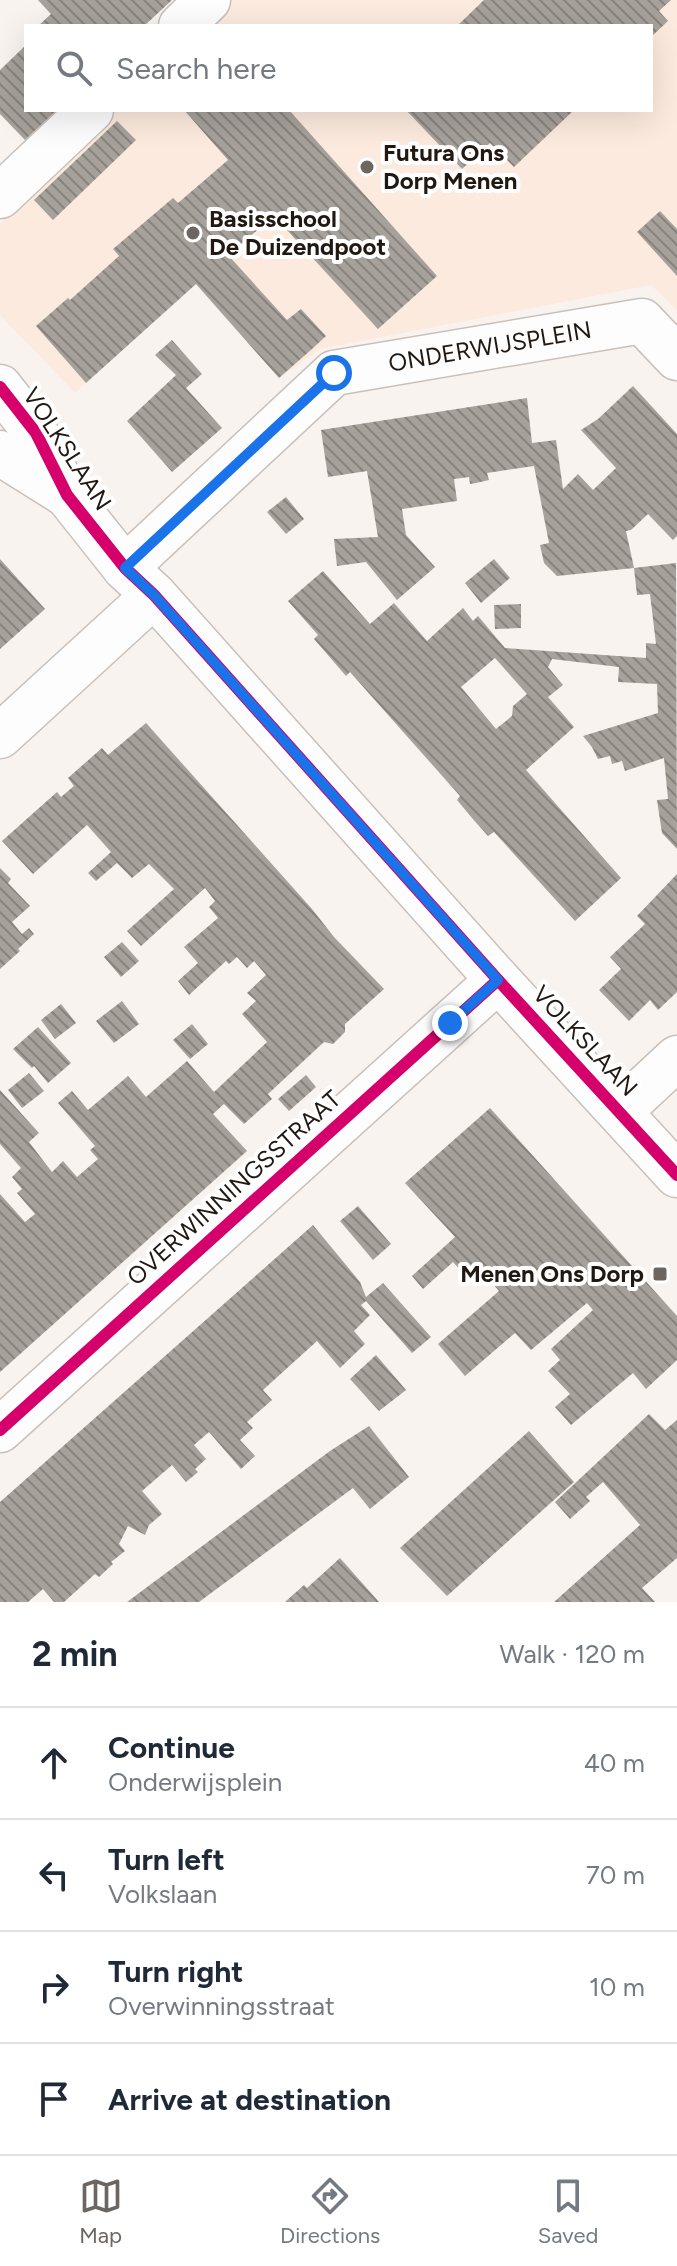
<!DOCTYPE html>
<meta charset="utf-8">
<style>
body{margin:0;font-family:Figtree,sans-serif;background:#f6f6f7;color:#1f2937}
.stop{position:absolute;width:24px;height:24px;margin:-18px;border:6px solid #1a73e8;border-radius:50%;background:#fff}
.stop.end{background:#1a73e8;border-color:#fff;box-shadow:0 2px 8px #0008}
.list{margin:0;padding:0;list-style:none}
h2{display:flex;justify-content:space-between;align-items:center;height:104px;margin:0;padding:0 32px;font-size:34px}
h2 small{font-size:26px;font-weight:400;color:#747a83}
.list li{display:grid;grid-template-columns:52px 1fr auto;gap:24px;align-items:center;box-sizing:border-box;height:112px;padding:0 32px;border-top:2px solid #e0e1e3}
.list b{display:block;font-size:30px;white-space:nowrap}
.list p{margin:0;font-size:26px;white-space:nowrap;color:#747a83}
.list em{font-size:26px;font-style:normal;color:#747a83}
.icon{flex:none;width:44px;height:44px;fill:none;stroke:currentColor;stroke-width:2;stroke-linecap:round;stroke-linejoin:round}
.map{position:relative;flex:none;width:677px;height:1602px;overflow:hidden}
.search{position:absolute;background:#fff;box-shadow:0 8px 32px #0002;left:24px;right:24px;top:24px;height:88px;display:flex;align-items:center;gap:20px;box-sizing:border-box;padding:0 28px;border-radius:0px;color:#747a83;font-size:30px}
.sheet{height:552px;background:#fff}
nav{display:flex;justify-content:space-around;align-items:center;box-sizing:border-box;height:112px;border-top:2px solid #e0e1e3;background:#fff;font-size:22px;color:#747a83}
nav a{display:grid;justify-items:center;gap:4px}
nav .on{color:#6d655f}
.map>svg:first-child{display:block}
.built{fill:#fceade}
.building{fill:url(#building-back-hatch);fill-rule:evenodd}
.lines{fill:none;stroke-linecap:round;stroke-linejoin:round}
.minor-casing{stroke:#c8c0bb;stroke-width:47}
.minor{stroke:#fefdfd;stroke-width:44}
.cycleway-casing{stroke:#fff;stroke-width:17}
.cycleway{stroke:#d6006c;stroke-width:12}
.route{stroke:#1a73e8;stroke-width:10}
.poi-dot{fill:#6d655f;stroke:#fff;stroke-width:3}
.labels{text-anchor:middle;stroke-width:8;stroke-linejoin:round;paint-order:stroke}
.poi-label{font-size:24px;font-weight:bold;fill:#211812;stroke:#fff;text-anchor:start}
.street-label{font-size:24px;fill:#211812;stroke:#fff}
</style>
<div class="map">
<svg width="677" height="1602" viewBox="0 0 677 1602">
<defs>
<pattern id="building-back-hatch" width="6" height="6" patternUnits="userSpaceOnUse" patternTransform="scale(2)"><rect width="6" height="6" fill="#a6a19b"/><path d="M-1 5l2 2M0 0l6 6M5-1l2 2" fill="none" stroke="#87827d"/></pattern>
</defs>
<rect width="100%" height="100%" fill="#f9f3ef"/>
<path class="built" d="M226 0H677V310L651 285 320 349 279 378 196 284 75 393 0 315V224L115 110H651V26H200Z"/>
<g class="building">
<path d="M38 0H172L144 26H38L51 14Z"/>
<path d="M484 0H671L659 11 668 21 651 37V26H457Z"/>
<path d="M26 45V110H57L25 140 0 114V70Z"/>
<path d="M184 110H289L437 276 378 329 274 216 228 255 287 320 301 309 326 336 312 349 279 378 196 284 86 383 36 326 68 298 70 300 119 256 113 249 173 198 178 203 228 160Z"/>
<path d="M406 110H574L514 167 490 143 462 169Z"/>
<path d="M117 121 136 140 53 220 34 200Z"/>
<path d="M660 211 677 229V276L637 232Z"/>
<path d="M172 340 202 374 186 388 222 428 172 472 127 421 176 375 155 355Z"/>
<path d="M633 386 677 434V536L673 540 648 514 631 530 626 531 634 568 676 563 677 849 662 833 657 800 668 799 664 758 625 771 622 761 612 764 610 756 598 759 592 747 583 736 658 713 657 684 618 682 619 667 552 659 548 667 563 685 548 697 574 727 526 770 621 878 575 921 494 832 488 836 472 818 457 800 460 796 350 672 346 676 314 639 318 635 288 601 323 571 370 624 394 603 427 641 463 608 473 621 478 616 505 648 646 658V643L656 644 650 594 637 595 634 568 557 576 544 563 540 545 549 543 534 466 487 473 489 480 476 483 470 484 469 477 454 479 457 501 402 509 406 535 435 567 397 600 366 562 337 566 334 539 378 537 367 471 328 477 321 430 527 398 532 443 556 440 563 489 578 474 593 490 616 468 581 430 598 419ZM495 658 527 694 513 706 512 716 496 729 461 687Z"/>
<path d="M286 497 304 519 286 534 267 512Z"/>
<path d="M0 559 45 609 0 649Z"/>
<path d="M494 559 510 578 481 603 465 583Z"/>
<path d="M521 604V628L495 629 494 605Z"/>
<path d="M146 723 312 909 334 937 384 989 345 1024V1032L333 1044 324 1042 268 1094 272 1099 244 1124 224 1104 213 1114 247 1151 0 1372V1194L25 1222 35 1214 17 1193 22 1189 12 1177 21 1168 0 1144V1090L39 1133 29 1142 52 1172 63 1161 77 1177 98 1159 90 1150 95 1146 58 1103 72 1091 88 1110 128 1076 146 1097 187 1061 214 1092 267 1042 242 1014 256 1001 247 993 266 975 254 961 247 968 237 957 229 964 226 961 189 995 178 981 198 963 184 947 218 918 209 907 215 901 205 888 141 946 127 931 174 889 149 864 132 878 117 863 96 881 88 873 111 852 87 825 33 874 2 841 57 792 61 797 74 786 68 778 102 748 108 755Z"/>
<path d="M0 868 11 879 8 883 30 906 12 922 22 934 29 928 34 934 18 949 20 951 0 969Z"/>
<path d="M677 874V992L658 1010 650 1000 629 1021 599 990 621 969 610 957 645 924 637 916Z"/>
<path d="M122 942 139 961 121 977 104 957Z"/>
<path d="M122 1001 139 1024 114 1043 96 1021Z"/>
<path d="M61 1004 76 1023 55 1039 41 1020Z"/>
<path d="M192 1024 208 1044 190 1059 173 1040Z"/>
<path d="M38 1027 71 1063 48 1083 34 1066 32 1068 13 1049Z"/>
<path d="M29 1073 44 1091 22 1108 8 1090Z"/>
<path d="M306 1075 316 1087 289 1111 278 1099Z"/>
<path d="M490 1108 677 1316V1360L646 1389 633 1373 571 1425 555 1407 570 1394 548 1371 560 1360 551 1349 593 1310 587 1303 531 1350 515 1333 465 1376 438 1344 499 1291 476 1264 464 1274 453 1262 423 1289 412 1276 455 1237 405 1183Z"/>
<path d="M358 1206 391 1244 373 1260 340 1221Z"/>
<path d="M313 1225 360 1282 366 1297 383 1283 431 1337 412 1353 366 1301 361 1305 370 1315 354 1331 365 1344 340 1368 317 1341 263 1390 272 1400 247 1422 253 1428 240 1440 255 1456 241 1469 209 1432 194 1445 206 1459 195 1469 198 1472 186 1482 172 1465 142 1491 162 1514 149 1525 145 1535 128 1526 119 1544 125 1551 111 1562 113 1564 99 1577 95 1574 64 1602H54L43 1589 28 1602H0V1502Z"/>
<path d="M376 1355 406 1390 379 1411 350 1379Z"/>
<path d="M649 1414 665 1430 677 1420V1558L642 1588 655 1602H554L640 1525 603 1482 586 1497 590 1501 570 1519 555 1502Z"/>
<path d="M369 1426 409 1477 370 1509 353 1488 199 1602H127L330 1451Z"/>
<path d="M529 1431 574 1482 447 1596 400 1548Z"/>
<path d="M340 1558 379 1602H285L304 1585 307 1588Z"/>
</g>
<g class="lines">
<g class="minor-casing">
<g id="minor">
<path d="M181 26 208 0"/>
<path d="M0 196 91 110"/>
<path d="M0 387 36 433 67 495 125 568 154 595 498 980 677 1175"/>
<path d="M0 453 67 495"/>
<path id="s1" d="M125 568 334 373 642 321 677 358"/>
<path d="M0 736 154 595"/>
<path d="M620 1111 677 1058"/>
<path d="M0 1430 498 980"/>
</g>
</g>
<use href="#minor" class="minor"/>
<g class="cycleway-casing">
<g id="cycleway">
<path d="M0 387 36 433 67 495 125 568 154 595 498 980 677 1175"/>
<path d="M0 1430 498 980"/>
</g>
</g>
<use href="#cycleway" class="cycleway"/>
</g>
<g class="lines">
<path class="route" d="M334 373 125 568 154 595 498 980 450 1023"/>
</g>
<g class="poi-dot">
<circle cx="367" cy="167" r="8"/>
<circle cx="193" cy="233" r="8"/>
<rect x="652" y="1266" width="16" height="16" rx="4"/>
</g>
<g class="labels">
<g class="poi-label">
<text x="383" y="161">Futura Ons<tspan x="383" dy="28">Dorp Menen</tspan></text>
<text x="209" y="227">Basisschool<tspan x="209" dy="28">De Duizendpoot</tspan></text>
<text x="644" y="1282" text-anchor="end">Menen Ons Dorp</text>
</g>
<g class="street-label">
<text dy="8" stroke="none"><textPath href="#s1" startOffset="444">ONDERWIJSPLEIN</textPath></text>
<text transform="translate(67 449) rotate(57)" y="8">VOLKSLAAN</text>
<text transform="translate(585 1041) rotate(47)" y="8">VOLKSLAAN</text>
<text transform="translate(234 1188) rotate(-42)" y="8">OVERWINNINGSSTRAAT</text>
</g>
</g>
</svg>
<div class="stop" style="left:334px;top:373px"></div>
<div class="stop end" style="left:450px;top:1023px"></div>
<div class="search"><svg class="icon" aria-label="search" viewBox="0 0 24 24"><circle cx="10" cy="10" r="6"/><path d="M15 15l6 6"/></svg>Search here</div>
</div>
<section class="sheet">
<h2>2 min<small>Walk · 120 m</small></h2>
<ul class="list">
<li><svg class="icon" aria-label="ahead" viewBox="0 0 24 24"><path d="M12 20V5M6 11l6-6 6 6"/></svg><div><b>Continue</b><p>Onderwijsplein</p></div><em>40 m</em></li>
<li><svg class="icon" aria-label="left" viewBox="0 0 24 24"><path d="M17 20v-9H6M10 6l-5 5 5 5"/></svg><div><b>Turn left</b><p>Volkslaan</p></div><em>70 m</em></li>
<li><svg class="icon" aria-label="right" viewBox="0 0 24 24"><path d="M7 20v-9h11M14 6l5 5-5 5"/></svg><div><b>Turn right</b><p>Overwinningsstraat</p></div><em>10 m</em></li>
<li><svg class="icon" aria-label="arrive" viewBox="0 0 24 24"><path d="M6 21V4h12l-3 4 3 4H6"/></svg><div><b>Arrive at destination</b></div></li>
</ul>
</section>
<nav>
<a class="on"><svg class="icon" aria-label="map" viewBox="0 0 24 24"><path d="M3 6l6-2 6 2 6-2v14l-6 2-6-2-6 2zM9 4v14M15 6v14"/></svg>Map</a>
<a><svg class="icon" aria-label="directions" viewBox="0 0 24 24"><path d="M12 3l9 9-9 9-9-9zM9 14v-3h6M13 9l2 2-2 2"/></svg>Directions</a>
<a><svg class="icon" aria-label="saved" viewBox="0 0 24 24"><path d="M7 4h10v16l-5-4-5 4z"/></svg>Saved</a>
</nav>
